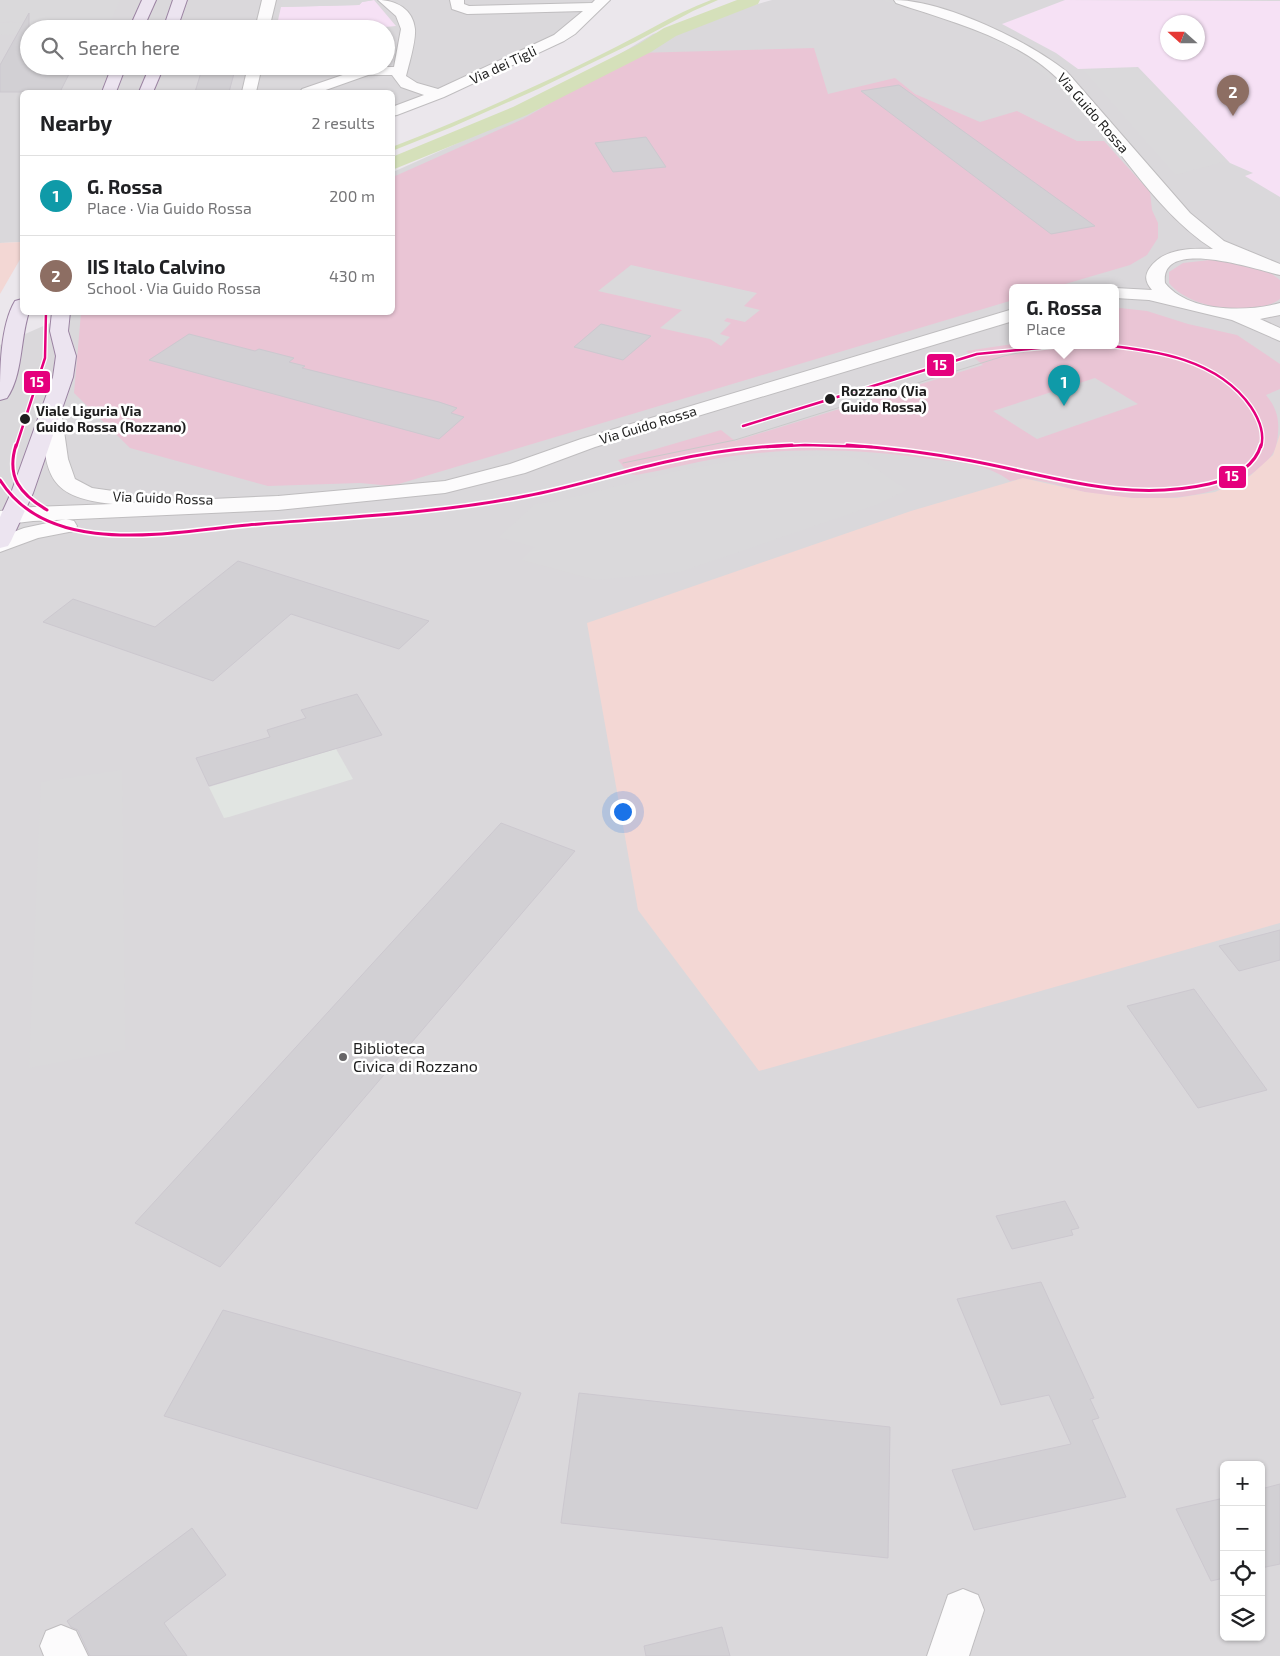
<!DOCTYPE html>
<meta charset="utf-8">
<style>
body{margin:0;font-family:"Exo 2",sans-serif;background:#f6f6f6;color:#202124}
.controls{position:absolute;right:15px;bottom:15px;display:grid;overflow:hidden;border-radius:8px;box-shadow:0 1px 4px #0004}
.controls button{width:45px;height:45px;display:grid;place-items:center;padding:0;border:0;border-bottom:1px solid #e0e0e0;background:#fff;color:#202124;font:25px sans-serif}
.compass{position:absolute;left:1160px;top:15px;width:45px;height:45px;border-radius:50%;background:#fff;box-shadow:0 1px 4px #0004;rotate:291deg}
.you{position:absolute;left:622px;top:811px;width:18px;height:18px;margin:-12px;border:4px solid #fff;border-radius:50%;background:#1a73e8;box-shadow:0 0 0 8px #1a73e833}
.badge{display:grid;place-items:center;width:32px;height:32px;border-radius:50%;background:#2563eb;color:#fff;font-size:16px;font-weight:700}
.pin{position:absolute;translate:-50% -41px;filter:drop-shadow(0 1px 2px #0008)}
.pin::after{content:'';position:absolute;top:26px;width:18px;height:15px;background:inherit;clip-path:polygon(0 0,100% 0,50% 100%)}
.popup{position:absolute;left:1009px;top:284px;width:110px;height:65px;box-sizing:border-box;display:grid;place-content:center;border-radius:8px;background:#fff;filter:drop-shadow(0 1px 4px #0005);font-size:16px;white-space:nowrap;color:#757577}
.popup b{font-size:19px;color:#202124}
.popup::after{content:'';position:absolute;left:50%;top:100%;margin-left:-10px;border:10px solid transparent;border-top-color:#fff}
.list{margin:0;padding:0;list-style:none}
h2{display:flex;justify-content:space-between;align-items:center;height:65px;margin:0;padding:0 20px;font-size:21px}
h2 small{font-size:16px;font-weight:400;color:#757577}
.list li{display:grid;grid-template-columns:32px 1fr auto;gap:15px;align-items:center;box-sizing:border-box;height:80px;padding:0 20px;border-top:1px solid #e0e0e0}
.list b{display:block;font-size:19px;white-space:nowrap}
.list p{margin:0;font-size:16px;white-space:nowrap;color:#757577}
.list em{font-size:16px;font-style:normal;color:#757577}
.icon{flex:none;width:28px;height:28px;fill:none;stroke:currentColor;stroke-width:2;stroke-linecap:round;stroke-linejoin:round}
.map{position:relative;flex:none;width:1280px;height:1656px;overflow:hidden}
.search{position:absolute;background:#fff;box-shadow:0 1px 4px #0004;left:20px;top:20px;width:375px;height:55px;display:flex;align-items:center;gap:12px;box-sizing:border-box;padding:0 18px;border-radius:28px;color:#757577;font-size:19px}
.panel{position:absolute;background:#fff;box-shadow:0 1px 4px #0004;left:20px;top:90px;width:375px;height:225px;border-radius:8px}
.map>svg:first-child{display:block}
.residential{fill:#dad8db;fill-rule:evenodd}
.education{fill:#f6e1f5;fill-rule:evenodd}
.grass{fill:#eac5d5;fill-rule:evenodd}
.park{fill:#f3d7d4}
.parking{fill:#dad9db}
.plaza{fill:#e1e5e2}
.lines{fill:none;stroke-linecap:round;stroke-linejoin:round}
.stream{fill:#d5e0ba;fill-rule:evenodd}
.canal{fill:#d5e0ba;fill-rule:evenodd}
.building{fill:#d2d0d4;stroke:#ccc8cf}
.minor-casing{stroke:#bfbdbf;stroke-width:2}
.major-casing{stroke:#9b83a2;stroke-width:2}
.minor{fill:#fcfbfc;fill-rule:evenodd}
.major{fill:#ece4f0;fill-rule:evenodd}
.tram{stroke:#cac9ca;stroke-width:1}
.tram-1-far1-casing{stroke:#fff;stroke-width:5}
.tram-1-casing{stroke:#fff;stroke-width:6}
.tram-1-far1{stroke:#e5007d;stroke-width:2.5}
.tram-1{stroke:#e5007d;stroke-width:3}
.stop-dot{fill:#1e1e1e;stroke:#fff;stroke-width:2}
.poi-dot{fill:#666466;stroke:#fff;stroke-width:2}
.labels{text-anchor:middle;stroke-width:5;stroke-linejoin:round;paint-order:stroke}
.far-street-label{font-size:14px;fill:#1e1e1e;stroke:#fff}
.far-stop-label{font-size:14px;font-weight:bold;fill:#1e1e1e;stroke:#fff;text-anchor:start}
.poi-label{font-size:16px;fill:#1e1e1e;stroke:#fff;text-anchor:start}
.line-badge{stroke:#fff;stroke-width:2}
.badge-label{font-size:14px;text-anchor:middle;font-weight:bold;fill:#fff}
</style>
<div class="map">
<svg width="1280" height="1656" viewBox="0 0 1280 1656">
<rect width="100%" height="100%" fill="#ebe7ec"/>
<g class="residential">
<path d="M0 0H603L570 31 393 112 392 92H22V242L0 243ZM29 29H386V66H29Z"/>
<path d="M772 0H1280V1656H0V345L73 313 392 312 393 172 516 117 653 34ZM1168 22H1198V52H1168ZM1013 287H1115V345H1013ZM1224 1465H1261V1637H1224Z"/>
</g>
<g class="education">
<path d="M374 0 396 26 385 27V29H276L281 7 359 5 362 2Z"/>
<path d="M1065 0 1280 1V197L1245 176 1253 173 1230 163 1138 67 1078 69 1056 53 1002 24ZM1168 22H1198V52H1168Z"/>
</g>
<g class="grass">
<path d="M814 48 828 94 895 78 915 94 980 122 1017 111 1077 141H1104L1150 192 1152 210 1158 223V238L1147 255 1130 265 1055 287H1013V300L392 486 360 483 268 486 130 448 74 393 81 313H83L392 312 393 177 523 119 636 53Z"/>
<path d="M1219 259 1269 272 1280 280V299C1254 318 1189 309 1169 283V272L1183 263Z"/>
<path d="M1120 308 1147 311 1188 324 1237 335 1280 364V389L1266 395C1280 412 1280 426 1276 447 1270 463 1252 475 1237 482 1190 503 1134 501 1084 492 1060 487 1034 475 1010 481 988 464 958 462 930 459 867 450 804 447 740 455 705 459 671 469 636 475L629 474 618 460 721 430 735 441 983 365 966 351 1013 344 1115 345V310ZM1095 378 1138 404 1037 439 993 411Z"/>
</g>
<g class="park">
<path d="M22 242V256L0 294V243Z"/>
<path d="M1280 434V923L759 1071 638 910 587 623 911 511 1023 478 1085 492 1132 498H1176L1215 492 1250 476 1273 455Z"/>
</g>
<g class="parking">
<path d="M0 0H120L112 19 0 22Z"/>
<path d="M283 0H374L362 2 359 5 281 7Z"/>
<path d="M882 0H888L944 18 1004 43 1037 63 1065 89 1086 113 1081 114 1048 77 1028 60 1008 48 958 25Z"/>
<path d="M92 21 89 29H29V34L0 35V23Z"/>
<path d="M1137 68 1227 161 1175 175 1083 70Z"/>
<path d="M631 265 757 293 744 306 760 310 745 322 727 318 724 321 731 323 720 334 730 337 721 346 710 339 660 328 682 310 598 291Z"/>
<path d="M841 455 861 459 907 490 876 505 680 572 596 580 522 560 535 547 499 537 535 504 558 501 681 470 756 457Z"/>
<path d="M122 770 125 1050 29 1068 41 782Z"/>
</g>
<path class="plaza" d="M336 749 353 779 229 817 224 818 209 787Z"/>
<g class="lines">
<path class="stream" d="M711 0H718L693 11 635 42 538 89 452 127 392 151V147C464 119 533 88 602 54 638 37 673 14 711 0Z"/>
<path class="canal" d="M737 0H760L758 4 676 36 651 52 527 115 392 170V157L513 107 639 44 664 28Z"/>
</g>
<g class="building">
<path d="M29 13V66H73L60 92H0V65Z"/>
<path d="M203 66H236L229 92H195Z"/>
<path d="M899 85 1095 226 1051 234 861 91Z"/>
<path d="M646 137 666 167 613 172 595 143Z"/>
<path d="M601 324 651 336 623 360 574 347Z"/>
<path d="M189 334 255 351 259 349 294 358 289 362 305 366 302 368 439 402 457 408 451 413 464 417 439 439 149 360Z"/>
<path d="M238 561 429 621 399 649 291 614 213 681 43 622 73 599 155 627Z"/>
<path d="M357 694 382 735 209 786 196 758 270 737 267 730 306 718 301 710Z"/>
<path d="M501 823 575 851 220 1267 135 1223Z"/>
<path d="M1280 930V960L1239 971 1219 946Z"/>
<path d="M1194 989 1267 1090 1198 1108 1127 1006Z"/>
<path d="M1065 1201 1079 1228 1071 1230 1073 1235 1012 1249 996 1216Z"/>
<path d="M1041 1282 1094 1398 1090 1399 1099 1418 1092 1420 1126 1497 974 1530 952 1470 1071 1444 1049 1395 1001 1405 957 1299Z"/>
<path d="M223 1310 521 1393 477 1509 164 1416Z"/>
<path d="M579 1393 890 1427 888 1558 561 1523Z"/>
<path d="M1280 1484V1564L1261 1568V1489Z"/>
<path d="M1224 1498V1578L1211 1581 1176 1509Z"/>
<path d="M192 1528 226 1575 164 1623 187 1656H90L78 1630 71 1627 67 1621Z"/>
<path d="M722 1627 730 1656H646L644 1646Z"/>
</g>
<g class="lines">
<g class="minor-casing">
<g id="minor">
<path d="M262 0H276L269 29H255Z"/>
<path d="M378 0C396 0 413 9 415 29 416 41 409 64 406 76L417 83 438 89 554 35 583 11 467 14 452 9 450 0H464V4L469 6 592 3 595 0H610L575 34 564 41 444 97 397 115 392 116V107L424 95 401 87 392 75H368L320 92H300L302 89 366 67H394L401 29 396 16Z"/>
<path d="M894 0C943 0 1029 41 1067 72L1190 213 1224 241 1280 264V275C1258 270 1159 236 1165 283 1189 313 1247 312 1280 303V315L1260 319 1280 328V341L1232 320 1149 300 1115 298V288L1152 290C1146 283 1144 277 1149 269 1163 248 1190 248 1213 249 1151 210 1109 129 1057 78 1016 38 949 21 896 3Z"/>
<path d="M248 66H262L256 92H242Z"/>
<path d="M1013 309V321L595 447 525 473 445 493 278 510 33 521 0 525V511L33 507 113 504C43 497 46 471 41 410L44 406 51 404 58 406 61 410 68 459 75 479 92 488 127 493 130 498 124 503 278 496 445 481 510 464 581 439Z"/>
<path d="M66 519 74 521 77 526 74 531 38 538 0 552V537L24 528Z"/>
<path d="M963 1589 978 1595 984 1610 969 1656H927L948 1595Z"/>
<path d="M61 1625 76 1631 88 1656H44L40 1646 46 1631Z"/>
</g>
</g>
<g class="major-casing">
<g id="major">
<path d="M142 0H156L143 29H129Z"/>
<path d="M173 0H187L177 29H163Z"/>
<path d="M112 66H126L116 92H102Z"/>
<path d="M150 66H164L153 92H139Z"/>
<path d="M22 299V312H29C20 339 23 375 7 398L0 400C0 371 0 326 15 301Z"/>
<path d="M52 312H70L68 331 76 356 73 377 33 493 11 541 8 546 0 548V517L11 493 53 377 56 356 50 331Z"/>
</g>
</g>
<use href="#minor" class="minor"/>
<use href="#major" class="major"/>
<path class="tram" d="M623 463 735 440 1004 356 1050 346"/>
<g class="tram-1-far1-casing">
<g id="tram-1-far1">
<path d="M1101 345C1155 350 1218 359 1251 407 1259 419 1265 433 1261 447"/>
<path d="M743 426 977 354 1070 345"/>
<path d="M16 447 45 358 46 312"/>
<path d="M767 447 805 445 872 447"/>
</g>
</g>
<g class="tram-1-casing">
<g id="tram-1">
<path d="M16 445C6 477 20 494 47 510"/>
<path d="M847 445C889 448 931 453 972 461 1053 476 1125 503 1209 484 1230 479 1254 469 1261 445"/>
<path d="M0 480C49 559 171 532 248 525 341 517 435 514 526 496 575 487 622 471 670 461 710 452 751 447 792 445"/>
</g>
</g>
<use href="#tram-1-far1" class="tram-1-far1"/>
<use href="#tram-1" class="tram-1"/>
</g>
<g class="stop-dot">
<circle cx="830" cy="399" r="6"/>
<circle cx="25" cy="419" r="6"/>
</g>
<circle class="poi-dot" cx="343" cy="1057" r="5"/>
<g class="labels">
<g class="far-street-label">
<text transform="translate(503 65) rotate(-25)" y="5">Via dei Tigli</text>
<text transform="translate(1093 113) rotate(49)" y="5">Via Guido Rossa</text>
<text transform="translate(648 425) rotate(-17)" y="5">Via Guido Rossa</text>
<text transform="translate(163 498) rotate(2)" y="5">Via Guido Rossa</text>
</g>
<g class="far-stop-label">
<text x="841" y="396">Rozzano (Via<tspan x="841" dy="16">Guido Rossa)</tspan></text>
<text x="36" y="416">Viale Liguria Via<tspan x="36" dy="16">Guido Rossa (Rozzano)</tspan></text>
</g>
<g class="poi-label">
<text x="353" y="1054">Biblioteca<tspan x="353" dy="18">Civica di Rozzano</tspan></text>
</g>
</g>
<g class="line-badge">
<rect x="926" y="353" width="29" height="24" rx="5" fill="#e5007d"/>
<rect x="23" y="370" width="28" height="24" rx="5" fill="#e5007d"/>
<rect x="1218" y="465" width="29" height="24" rx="5" fill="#e5007d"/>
</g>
<g class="badge-label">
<text x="940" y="370">15</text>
<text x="37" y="387">15</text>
<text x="1232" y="481">15</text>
</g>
</svg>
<div class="controls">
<button>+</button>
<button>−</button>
<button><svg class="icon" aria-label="locate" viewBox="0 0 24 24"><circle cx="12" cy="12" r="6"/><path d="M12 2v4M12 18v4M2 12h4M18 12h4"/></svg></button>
<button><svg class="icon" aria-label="layers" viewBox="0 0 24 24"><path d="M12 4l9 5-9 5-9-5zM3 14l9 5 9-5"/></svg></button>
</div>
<svg class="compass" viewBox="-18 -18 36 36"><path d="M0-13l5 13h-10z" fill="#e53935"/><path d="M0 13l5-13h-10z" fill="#757577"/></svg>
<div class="you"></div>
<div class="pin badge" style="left:1064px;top:406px;background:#0f9aa8">1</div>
<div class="popup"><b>G. Rossa</b>Place</div>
<div class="pin badge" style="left:1233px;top:116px;background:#8d6e63">2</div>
<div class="search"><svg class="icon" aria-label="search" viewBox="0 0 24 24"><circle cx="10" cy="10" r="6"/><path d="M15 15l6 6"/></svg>Search here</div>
<section class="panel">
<h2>Nearby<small>2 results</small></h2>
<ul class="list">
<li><span class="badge" style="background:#0f9aa8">1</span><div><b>G. Rossa</b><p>Place · Via Guido Rossa</p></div><em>200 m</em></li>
<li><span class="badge" style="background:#8d6e63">2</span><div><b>IIS Italo Calvino</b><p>School · Via Guido Rossa</p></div><em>430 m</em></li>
</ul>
</section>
</div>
